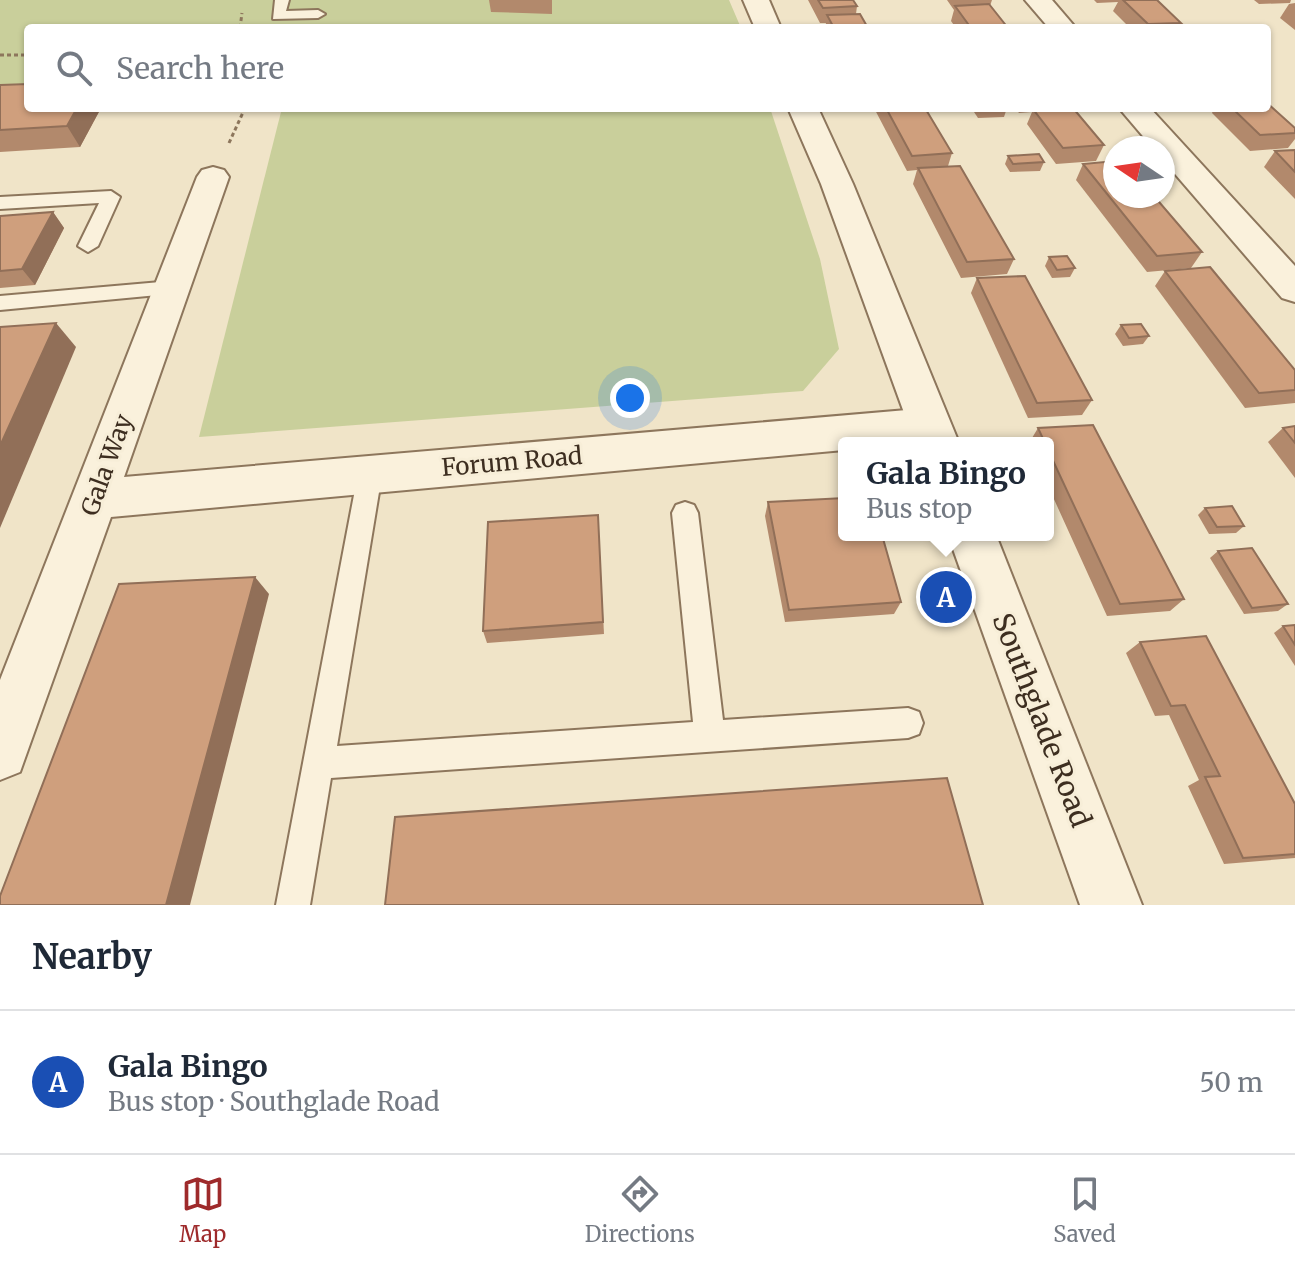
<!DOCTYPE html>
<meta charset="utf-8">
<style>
body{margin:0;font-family:Merriweather,serif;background:#f2f2f3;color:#1f2937}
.compass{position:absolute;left:1103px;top:136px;width:72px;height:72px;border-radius:50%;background:#fff;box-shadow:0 2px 6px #0004;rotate:283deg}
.you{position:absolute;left:630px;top:398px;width:28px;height:28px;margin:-20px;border:6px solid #fff;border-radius:50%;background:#1a73e8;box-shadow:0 0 0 12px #1a73e833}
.badge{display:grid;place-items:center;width:52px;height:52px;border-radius:50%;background:#9e2a2b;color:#fff;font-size:26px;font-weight:700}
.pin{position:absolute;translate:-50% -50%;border:4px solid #fff;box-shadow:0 2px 8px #0006}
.popup{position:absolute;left:838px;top:437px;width:216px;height:104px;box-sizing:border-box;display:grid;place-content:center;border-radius:8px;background:#fff;filter:drop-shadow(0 2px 6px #0005);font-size:26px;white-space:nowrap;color:#747a83}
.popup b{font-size:30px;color:#1f2937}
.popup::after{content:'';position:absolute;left:50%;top:100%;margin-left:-16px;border:16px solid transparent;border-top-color:#fff}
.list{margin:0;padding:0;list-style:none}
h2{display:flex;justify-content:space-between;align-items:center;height:104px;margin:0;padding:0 32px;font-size:34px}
h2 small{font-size:26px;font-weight:400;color:#747a83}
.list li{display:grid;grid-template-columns:52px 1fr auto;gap:24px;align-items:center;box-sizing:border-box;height:144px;padding:0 32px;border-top:2px solid #e0e1e3}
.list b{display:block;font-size:30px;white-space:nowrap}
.list p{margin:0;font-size:26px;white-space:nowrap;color:#747a83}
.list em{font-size:26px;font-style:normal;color:#747a83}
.icon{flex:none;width:44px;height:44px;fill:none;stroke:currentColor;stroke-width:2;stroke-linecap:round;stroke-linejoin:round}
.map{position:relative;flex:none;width:1295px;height:905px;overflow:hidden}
.search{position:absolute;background:#fff;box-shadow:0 2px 6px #0004;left:24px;right:24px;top:24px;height:88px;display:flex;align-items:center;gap:20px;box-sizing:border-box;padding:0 28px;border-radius:8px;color:#747a83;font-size:30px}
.sheet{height:248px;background:#fff}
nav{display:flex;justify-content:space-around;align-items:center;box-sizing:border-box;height:112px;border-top:2px solid #e0e1e3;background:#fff;font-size:22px;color:#747a83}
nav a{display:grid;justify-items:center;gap:4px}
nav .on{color:#9e2a2b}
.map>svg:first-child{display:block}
.green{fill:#c9cf9b}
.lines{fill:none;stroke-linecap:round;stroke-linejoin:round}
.service-casing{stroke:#8d765c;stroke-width:4}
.minor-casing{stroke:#8d765c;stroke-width:4}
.tertiary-casing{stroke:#8d765c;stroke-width:4}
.path{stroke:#8d765c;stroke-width:3;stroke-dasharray:4 3;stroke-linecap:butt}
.service{fill:#faf1dc;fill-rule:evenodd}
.minor{fill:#faf1dc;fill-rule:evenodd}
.tertiary{fill:#faf1dc;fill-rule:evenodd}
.wall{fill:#b2896c}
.shaded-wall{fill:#916f58}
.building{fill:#cf9f7d;stroke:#916f58;stroke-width:2}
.labels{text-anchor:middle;stroke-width:6;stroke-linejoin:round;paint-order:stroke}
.street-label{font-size:24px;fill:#3d2e20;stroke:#f7eed8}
.near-street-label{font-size:28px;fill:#3d2e20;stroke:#f7eed8}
</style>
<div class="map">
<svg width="1295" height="905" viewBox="0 0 1295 905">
<rect width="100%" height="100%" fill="#f0e4c8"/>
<g class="green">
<path d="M0 0H729L741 28H28V99L0 100Z"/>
<path d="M282 108H770L820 259 839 349 803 391 199 437Z"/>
</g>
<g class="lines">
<g class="service-casing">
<g id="service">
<path d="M275 0H289L286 11 318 10 325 14 318 18 273 19Z"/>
<path d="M111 191 120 197 98 246 88 252 78 246 99 203 0 209V197Z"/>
<path d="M172 281 179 283 182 288 179 293 0 310V296Z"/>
<path d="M370 464 379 467 382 474 337 746 693 722 672 513 676 505 685 502 694 505 698 513 723 720 908 708 919 712 923 723 919 734 908 738 331 778 310 905H276L358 474 361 467Z"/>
</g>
</g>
<g class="minor-casing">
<g id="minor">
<path d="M1025 0H1052L1076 28H1049Z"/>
<path d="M1119 108H1150L1295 266V302L1282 298 1163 160V148H1153Z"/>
<path d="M213 167 224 170 229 177 124 477 930 408 945 413 951 425 945 437 915 443H844V450L111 517 20 772 0 780V680L197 177 202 170Z"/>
</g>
</g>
<g class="tertiary-casing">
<g id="tertiary">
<path d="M743 0H769L781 28H755Z"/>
<path d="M788 108H818L853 184 959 443H915L821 184Z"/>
<path d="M948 535H996L1142 905H1080Z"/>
</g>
</g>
<g class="path">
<path d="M240 28 242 13"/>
<path d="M0 55H28"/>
<path d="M229 143 245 108"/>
</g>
<use href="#service" class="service"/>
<use href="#minor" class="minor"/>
<use href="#tertiary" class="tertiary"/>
</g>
<g class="wall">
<path d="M489 0H552V14L491 12Z"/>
<path d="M808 0H853L857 6 856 14 868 28H825L826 23H820Z"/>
<path d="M947 0H992L990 6 1008 28H956L951 21 954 10Z"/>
<path d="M1094 0H1157L1181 23 1178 28H1130L1113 11 1118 2 1097 3Z"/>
<path d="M1254 0H1291L1290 3 1259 4Z"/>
<path d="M1295 3V30L1280 18 1289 4Z"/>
<path d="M0 85 101 108 80 147 0 152Z"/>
<path d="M874 108H925L952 153 948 166 1014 259 1007 274 961 278 913 184 917 170 907 171Z"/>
<path d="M975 108H1007L1004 117 978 118 974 112Z"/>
<path d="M1015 108H1073L1104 145 1096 161 1056 164 1027 124 1032 112 1019 113Z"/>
<path d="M1214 108H1267L1295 128V139L1288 148 1250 151 1212 113Z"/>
<path d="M1295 150V199L1264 167 1275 151Z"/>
<path d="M1008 156 1044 162 1040 171 1010 172 1005 164Z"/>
<path d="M1083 164 1202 252 1191 268 1147 272 1076 180Z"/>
<path d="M53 212 64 228 35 285 0 288V216Z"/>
<path d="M1049 257 1075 268 1070 277 1052 278 1045 266Z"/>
<path d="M1165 271 1295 370V403L1245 408 1155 286Z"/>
<path d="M977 278 1092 400 1082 415 1028 418 971 293Z"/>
<path d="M1121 325 1149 336 1143 344 1123 346 1115 334Z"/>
<path d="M1295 426V478L1268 442 1283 428Z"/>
<path d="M1038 428 1184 599 1170 611 1107 616 1048 486V443H1029Z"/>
<path d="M768 502 901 602 894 614 785 622 765 516Z"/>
<path d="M1205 508 1244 526 1236 533 1209 534 1198 515Z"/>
<path d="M598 515 604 634 487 643 483 631Z"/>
<path d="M1218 551 1288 604 1278 611 1244 614 1210 558Z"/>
<path d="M1295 625V666L1274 633 1283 626Z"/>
<path d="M1140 642 1295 804V858L1224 864 1188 786 1199 780 1169 715 1155 716 1126 653Z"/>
</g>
<g class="shaded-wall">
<path d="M77 108H101L80 147 67 126Z"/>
<path d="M53 212 64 228 35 285 22 269Z"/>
<path d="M56 323 76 347 0 528V446Z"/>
<path d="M255 577 269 594 190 905H166Z"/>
</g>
<g class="building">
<path d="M818 0H853L857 6 823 8Z"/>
<path d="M1123 0H1157L1181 23 1148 24Z"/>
<path d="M989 4 1008 28H971L955 6Z"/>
<path d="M860 14 868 28H834L827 15Z"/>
<path d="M28 84V108H77L67 126 0 130V85Z"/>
<path d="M1267 103 1295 128V133L1260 135 1232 108H1267Z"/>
<path d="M886 108H925L952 153 912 156Z"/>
<path d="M980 108H1007L981 110Z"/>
<path d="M1048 108H1073L1104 145 1063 148 1033 109Z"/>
<path d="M1295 150V172L1275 151Z"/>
<path d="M1039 154 1044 162 1013 164 1008 156Z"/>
<path d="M1115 161V196H1154L1202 252 1157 256 1083 164Z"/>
<path d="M960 166 1014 259 967 262 918 168Z"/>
<path d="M53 212 22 269 0 271V216Z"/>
<path d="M1067 256 1075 268 1057 270 1049 257Z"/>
<path d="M1210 267 1295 370V390L1259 393 1165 271Z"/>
<path d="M1025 276 1092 400 1037 403 977 278Z"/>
<path d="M56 323 0 446V327Z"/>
<path d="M1141 324 1149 336 1129 338 1121 325Z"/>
<path d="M1093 425 1184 599 1120 604 1048 450V443H1045L1038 428Z"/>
<path d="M1295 426V443L1283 428Z"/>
<path d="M844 498V535H882L901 602 789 610 768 502Z"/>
<path d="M1232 506 1244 526 1217 527 1205 508Z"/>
<path d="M598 515 603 622 483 631 488 522Z"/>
<path d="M1252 548 1288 604 1252 608 1218 551Z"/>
<path d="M255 577 166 905H0V896L119 584Z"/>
<path d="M1295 625V645L1283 626Z"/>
<path d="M1206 636 1295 804V854L1243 858 1205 777 1220 776 1185 705 1171 706 1140 642Z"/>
<path d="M947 778 983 905H385L395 817Z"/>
</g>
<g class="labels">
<g class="street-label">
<text transform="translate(512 462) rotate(-5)" y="8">Forum Road</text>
<text transform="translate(107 465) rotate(-70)" y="8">Gala Way</text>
</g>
<g class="near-street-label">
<text transform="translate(1042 720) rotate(69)" y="10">Southglade Road</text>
</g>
</g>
</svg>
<svg class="compass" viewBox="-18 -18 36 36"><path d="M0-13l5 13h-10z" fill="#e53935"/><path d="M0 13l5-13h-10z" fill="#747a83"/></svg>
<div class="you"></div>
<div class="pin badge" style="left:946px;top:597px;background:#1a4fb4">A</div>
<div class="popup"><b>Gala Bingo</b>Bus stop</div>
<div class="search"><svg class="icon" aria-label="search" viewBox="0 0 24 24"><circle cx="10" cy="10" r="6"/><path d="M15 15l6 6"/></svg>Search here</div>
</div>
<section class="sheet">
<h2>Nearby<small></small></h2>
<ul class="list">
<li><span class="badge" style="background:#1a4fb4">A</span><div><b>Gala Bingo</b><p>Bus stop · Southglade Road</p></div><em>50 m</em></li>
</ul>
</section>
<nav>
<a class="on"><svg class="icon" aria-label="map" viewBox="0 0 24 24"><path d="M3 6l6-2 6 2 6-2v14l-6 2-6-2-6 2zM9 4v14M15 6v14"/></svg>Map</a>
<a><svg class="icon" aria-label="directions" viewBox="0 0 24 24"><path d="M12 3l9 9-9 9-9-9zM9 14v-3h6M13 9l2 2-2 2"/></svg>Directions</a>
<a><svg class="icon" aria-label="saved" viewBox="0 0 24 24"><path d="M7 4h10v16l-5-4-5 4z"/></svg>Saved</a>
</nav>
